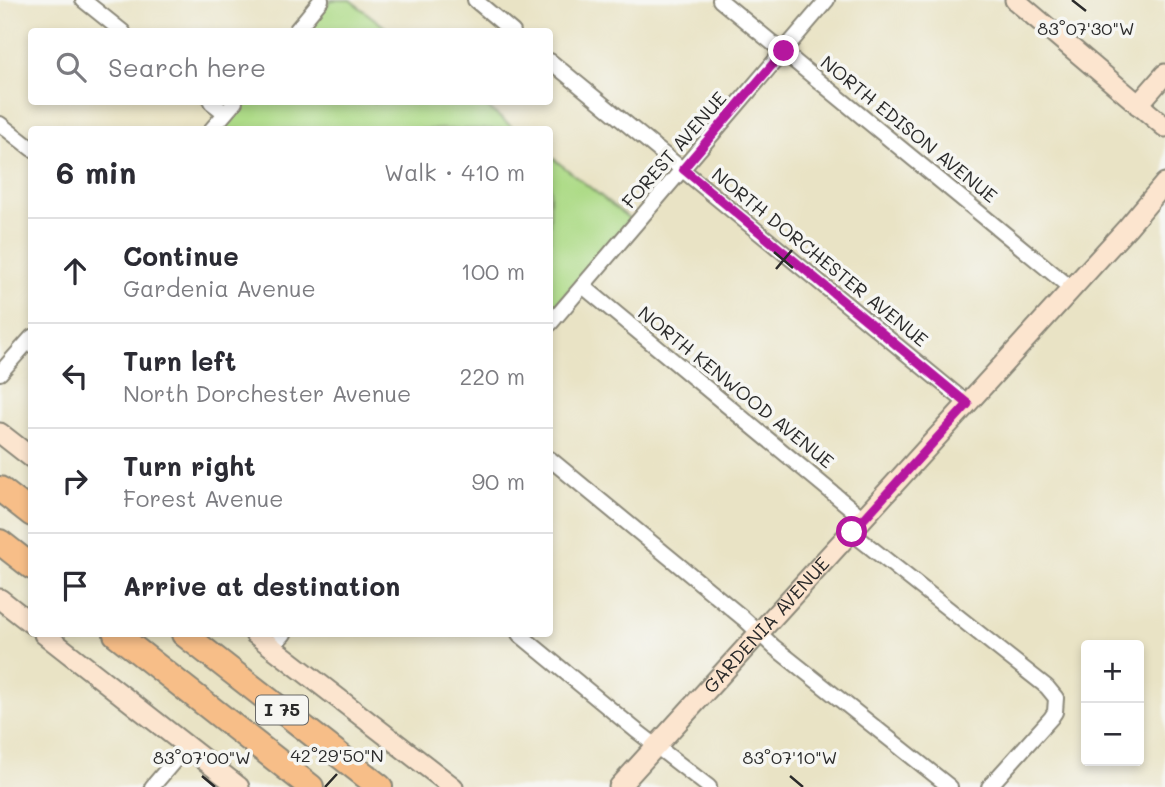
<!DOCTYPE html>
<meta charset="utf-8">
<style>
body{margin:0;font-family:Mali,sans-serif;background:#f2f2f3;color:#2b2b33}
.controls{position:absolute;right:21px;bottom:21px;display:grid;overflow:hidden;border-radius:7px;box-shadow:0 4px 10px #0003}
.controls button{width:63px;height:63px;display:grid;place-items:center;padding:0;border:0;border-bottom:2px solid #e1e1e2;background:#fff;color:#2b2b33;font:35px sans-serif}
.stop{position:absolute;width:21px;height:21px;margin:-16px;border:5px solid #b5179e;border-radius:50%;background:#fff}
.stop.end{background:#b5179e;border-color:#fff;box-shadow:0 2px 7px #0008}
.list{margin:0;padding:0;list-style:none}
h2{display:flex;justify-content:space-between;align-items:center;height:91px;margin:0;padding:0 28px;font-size:30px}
h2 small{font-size:23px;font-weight:400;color:#7c7c81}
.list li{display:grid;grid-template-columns:46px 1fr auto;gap:21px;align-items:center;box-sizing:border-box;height:105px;padding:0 28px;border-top:2px solid #e1e1e2}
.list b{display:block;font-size:26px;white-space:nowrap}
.list p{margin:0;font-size:23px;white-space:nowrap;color:#7c7c81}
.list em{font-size:23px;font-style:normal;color:#7c7c81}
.icon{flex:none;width:38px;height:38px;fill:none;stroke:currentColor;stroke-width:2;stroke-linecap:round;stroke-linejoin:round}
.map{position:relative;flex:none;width:1165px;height:787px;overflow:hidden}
.search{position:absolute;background:#fff;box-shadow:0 4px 10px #0003;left:28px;top:28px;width:525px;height:77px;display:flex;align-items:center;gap:18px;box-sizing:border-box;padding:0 24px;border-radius:7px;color:#7c7c81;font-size:26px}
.panel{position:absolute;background:#fff;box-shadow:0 4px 10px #0003;left:28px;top:126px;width:525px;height:511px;border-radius:7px}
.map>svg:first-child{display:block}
.green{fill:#aedb88;stroke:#6c835a;stroke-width:2}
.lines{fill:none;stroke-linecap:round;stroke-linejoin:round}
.street-casing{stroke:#8a8778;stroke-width:18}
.secondary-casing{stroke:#8a8778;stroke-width:23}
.highway-casing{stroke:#8a8778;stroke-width:28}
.street{stroke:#fff;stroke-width:14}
.secondary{stroke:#fce5cf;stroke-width:19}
.highway{stroke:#f7be88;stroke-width:24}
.route{stroke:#b5179e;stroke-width:9}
.ticks{fill:none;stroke:#2b2b2b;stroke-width:2.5}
.labels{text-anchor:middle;stroke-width:7;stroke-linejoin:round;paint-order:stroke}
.shield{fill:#f6f6f2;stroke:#686867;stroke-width:2}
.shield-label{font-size:18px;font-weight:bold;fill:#2b2b2b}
.street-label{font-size:19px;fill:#2b2b2b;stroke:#f6f6f2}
.ticks-label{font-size:18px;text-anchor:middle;fill:#2b2b2b;stroke:#f6f6f2;stroke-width:7;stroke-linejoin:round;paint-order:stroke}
</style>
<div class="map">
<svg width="1165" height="787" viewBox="0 0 1165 787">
<rect width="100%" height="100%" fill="#f6f6f2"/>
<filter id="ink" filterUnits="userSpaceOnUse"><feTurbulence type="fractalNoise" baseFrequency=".0143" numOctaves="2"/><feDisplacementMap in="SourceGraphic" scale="14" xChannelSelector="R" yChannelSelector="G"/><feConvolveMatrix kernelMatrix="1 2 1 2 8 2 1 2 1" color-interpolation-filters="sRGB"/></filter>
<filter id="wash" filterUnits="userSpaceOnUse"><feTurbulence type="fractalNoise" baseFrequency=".00686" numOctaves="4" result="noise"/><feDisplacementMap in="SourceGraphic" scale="28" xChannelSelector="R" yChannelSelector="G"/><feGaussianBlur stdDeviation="1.57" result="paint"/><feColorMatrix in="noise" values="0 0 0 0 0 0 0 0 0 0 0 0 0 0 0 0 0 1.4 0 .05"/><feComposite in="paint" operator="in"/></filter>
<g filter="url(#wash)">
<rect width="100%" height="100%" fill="#e9e3c5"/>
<g class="green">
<path d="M331 0H350L390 31 304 32Z"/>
<path d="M244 102H480L515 129 230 130 224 125Z"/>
<path d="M550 156 630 219 550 313Z"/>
</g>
</g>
<g filter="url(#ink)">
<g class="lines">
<g class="street-casing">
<g id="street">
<path d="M83 0 123 32"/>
<path d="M475 0 513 32"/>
<path d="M720 0 1072 289"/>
<path d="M295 32 321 0"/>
<path d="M550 61 968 404"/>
<path d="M211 102 225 113"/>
<path d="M0 124 32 149"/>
<path d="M211 130 235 102"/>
<path d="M583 286 864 519"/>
<path d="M550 324 827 0"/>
<path d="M0 373 32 337"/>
<path d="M550 459 743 618 774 647 950 787"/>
<path d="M851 532 1047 687 1056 698 1055 712 1051 718 989 787"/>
<path d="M519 634 638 732 709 787"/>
<path d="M272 647 284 634"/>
<path d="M152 787 187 746"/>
</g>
</g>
<g class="secondary-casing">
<g id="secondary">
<path d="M1015 0 1165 127"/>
<path d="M1138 105 1165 74"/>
<path d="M0 433 32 458"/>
<path d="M0 599 32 624"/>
<path d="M44 634 239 787"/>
<path d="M255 634 453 787"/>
<path id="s1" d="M619 787 1127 228 1165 183"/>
</g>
</g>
<g class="highway-casing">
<g id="highway">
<path d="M0 489 32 514"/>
<path d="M0 542 32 567"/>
<path d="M116 634 311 787"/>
<path d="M184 634 380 787"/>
</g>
</g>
<use href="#street" class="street"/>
<use href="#secondary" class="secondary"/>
<use href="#highway" class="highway"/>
</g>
</g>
<g class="lines" filter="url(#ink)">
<path class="route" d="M784 51 683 169 968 404 852 532"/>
</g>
<path class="ticks" d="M1072 0 1086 11M774 252 793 268M776 269 792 250M202 776 215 787M790 776 803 787M325 787 337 774"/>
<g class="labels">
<rect class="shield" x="256" y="695.5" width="52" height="29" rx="5"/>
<g class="shield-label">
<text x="282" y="716">I 75</text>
</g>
<g class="street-label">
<text transform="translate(909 129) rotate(39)" y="7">NORTH EDISON AVENUE</text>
<text transform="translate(674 150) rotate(-49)" y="7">FOREST AVENUE</text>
<text transform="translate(820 257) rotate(39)" y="7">NORTH DORCHESTER AVENUE</text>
<text transform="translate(736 387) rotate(39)" y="7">NORTH KENWOOD AVENUE</text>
<text dy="7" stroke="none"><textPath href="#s1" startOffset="219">GARDENIA AVENUE</textPath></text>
</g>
</g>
<g class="ticks-label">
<text x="1086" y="35">83°07'30"W</text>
<text x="337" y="762">42°29'50"N</text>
<text x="202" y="764">83°07'00"W</text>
<text x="790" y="764">83°07'10"W</text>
</g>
</svg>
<div class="controls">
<button>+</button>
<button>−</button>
</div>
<div class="stop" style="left:852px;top:532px"></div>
<div class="stop end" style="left:784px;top:51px"></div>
<div class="search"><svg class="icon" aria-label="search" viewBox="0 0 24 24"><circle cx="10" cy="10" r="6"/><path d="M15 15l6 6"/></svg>Search here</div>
<section class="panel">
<h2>6 min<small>Walk · 410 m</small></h2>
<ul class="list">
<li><svg class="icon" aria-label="ahead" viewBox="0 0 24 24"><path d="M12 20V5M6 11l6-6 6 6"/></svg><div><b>Continue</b><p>Gardenia Avenue</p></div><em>100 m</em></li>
<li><svg class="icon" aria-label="left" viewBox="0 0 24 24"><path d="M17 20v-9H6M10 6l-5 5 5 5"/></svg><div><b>Turn left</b><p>North Dorchester Avenue</p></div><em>220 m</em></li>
<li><svg class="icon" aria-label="right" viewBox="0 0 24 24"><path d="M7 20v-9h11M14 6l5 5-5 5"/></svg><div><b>Turn right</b><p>Forest Avenue</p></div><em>90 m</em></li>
<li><svg class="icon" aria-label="arrive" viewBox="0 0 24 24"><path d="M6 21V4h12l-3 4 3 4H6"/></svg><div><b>Arrive at destination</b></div></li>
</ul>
</section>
</div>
